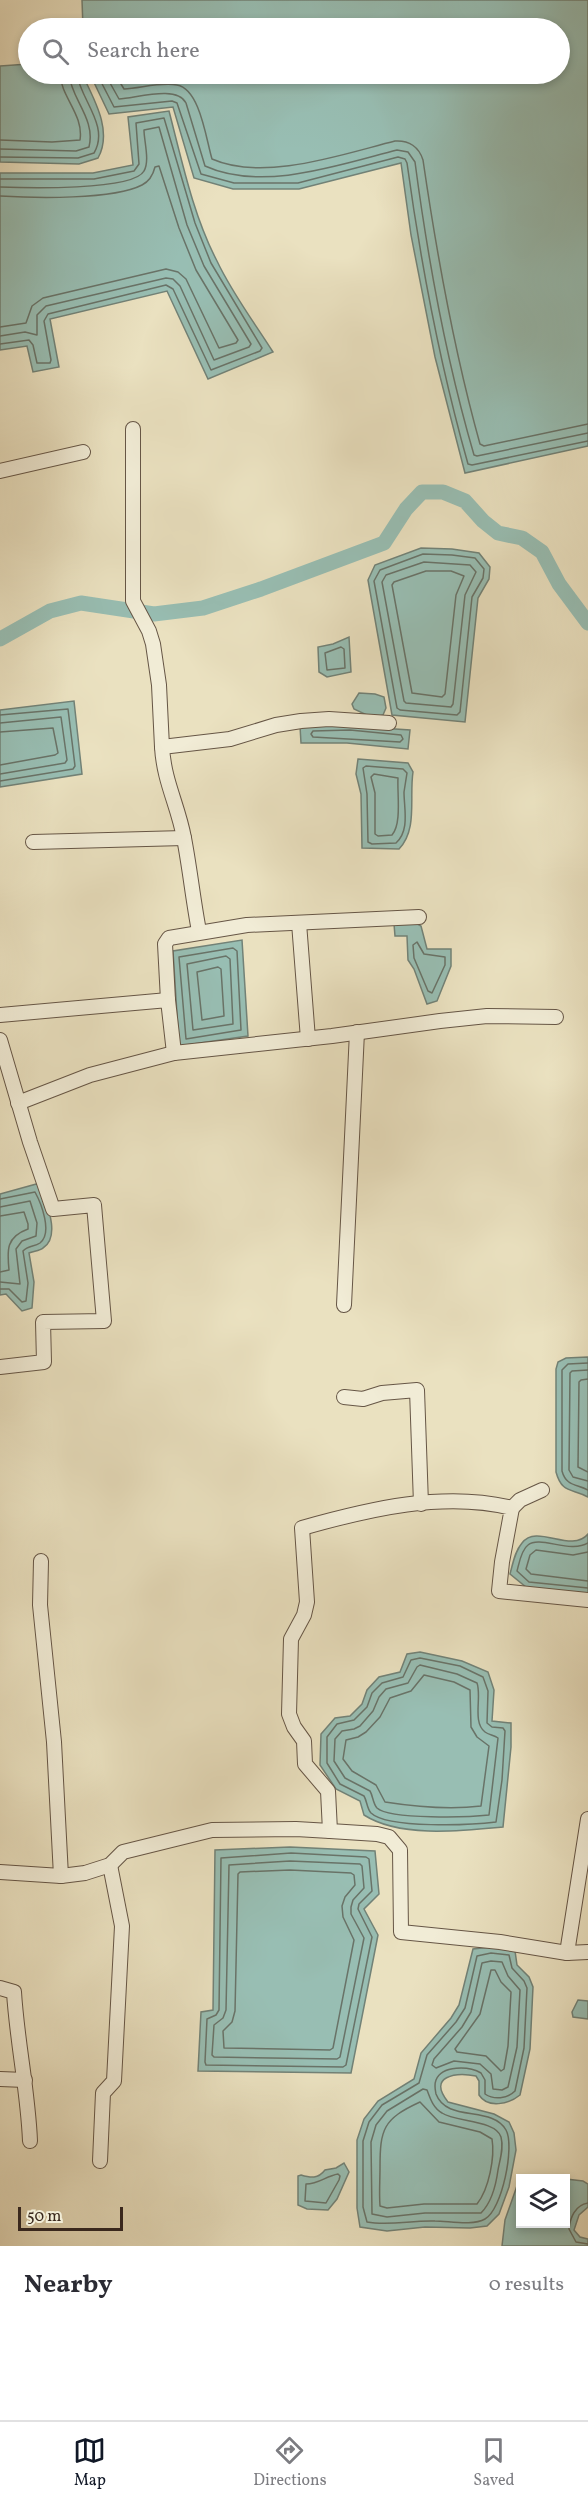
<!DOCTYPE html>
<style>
body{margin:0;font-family:Vollkorn,serif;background:#f7f7f7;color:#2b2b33}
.controls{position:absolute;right:18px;bottom:18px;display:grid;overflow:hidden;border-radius:0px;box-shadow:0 3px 9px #0003}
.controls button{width:54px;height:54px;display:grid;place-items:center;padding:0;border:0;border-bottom:2px solid #e1e1e2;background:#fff;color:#2b2b33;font:30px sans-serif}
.scale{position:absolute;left:18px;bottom:15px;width:105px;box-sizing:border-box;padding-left:6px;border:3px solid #3a281d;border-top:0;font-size:16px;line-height:21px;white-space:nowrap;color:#3a281d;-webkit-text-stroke:4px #f1ecd6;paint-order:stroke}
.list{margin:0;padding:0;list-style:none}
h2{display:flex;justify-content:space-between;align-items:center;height:78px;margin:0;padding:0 24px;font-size:26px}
h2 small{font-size:20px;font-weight:400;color:#7c7c81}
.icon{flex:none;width:33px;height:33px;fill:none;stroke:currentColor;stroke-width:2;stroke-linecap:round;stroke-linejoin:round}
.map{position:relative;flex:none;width:588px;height:2246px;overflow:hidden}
.search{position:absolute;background:#fff;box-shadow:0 3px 9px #0003;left:18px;right:18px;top:18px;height:66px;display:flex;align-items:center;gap:15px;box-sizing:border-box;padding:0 21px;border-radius:33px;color:#7c7c81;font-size:22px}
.sheet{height:174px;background:#fff}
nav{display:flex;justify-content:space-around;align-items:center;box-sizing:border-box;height:84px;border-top:2px solid #e1e1e2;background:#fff;font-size:16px;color:#7c7c81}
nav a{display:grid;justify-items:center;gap:3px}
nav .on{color:#111827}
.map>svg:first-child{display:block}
.water{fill:#98beb3;stroke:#728277;stroke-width:1.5}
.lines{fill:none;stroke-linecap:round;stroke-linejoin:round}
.shore{stroke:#697368;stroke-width:1.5}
.canal{stroke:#98beb3;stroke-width:15}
.minor-casing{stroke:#665646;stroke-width:16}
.minor{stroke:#f1ecd6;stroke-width:14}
</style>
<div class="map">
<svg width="588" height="2246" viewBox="0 0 588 2246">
<rect width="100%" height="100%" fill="#eae1c0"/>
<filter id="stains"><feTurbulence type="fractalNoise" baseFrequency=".00333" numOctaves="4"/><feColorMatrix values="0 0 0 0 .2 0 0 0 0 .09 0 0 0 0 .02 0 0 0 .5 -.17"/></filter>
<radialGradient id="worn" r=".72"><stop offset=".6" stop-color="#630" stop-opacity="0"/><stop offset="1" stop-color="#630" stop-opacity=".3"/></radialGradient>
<g class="water">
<path d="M82 0H588V446L465 473 435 357 411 235 401 163 299 189H233L194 178 173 107 109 114 90 74H560V28H83Z"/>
<path d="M28 64V74H82C94 99 113 131 98 158L79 164 0 162V66Z"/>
<path d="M169 111C182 161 193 215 217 261 232 293 254 322 273 352L208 379 167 291 50 319 59 367 33 372 27 346 0 350V173H93L133 165 128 117Z"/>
<path d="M421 548 452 549 479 553 490 567 489 579 478 598 465 722 392 715 368 580 375 565Z"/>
<path d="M349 637 351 672 327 677 319 672 318 647 333 644Z"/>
<path d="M359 693 375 694 384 697 386 708 383 715 373 718 354 709 352 704Z"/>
<path d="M74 701 82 774 0 787V710Z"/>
<path d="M319 724 410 730 408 749 347 743H301L300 726Z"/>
<path d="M358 759 408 763 413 772C409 798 418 829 399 849L362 848 361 794 356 774Z"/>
<path d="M414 922 421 926 427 949H451V966L437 1001 427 1004 414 969 408 960 407 936H395L394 924Z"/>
<path d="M242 940 248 1036 179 1046 173 951Z"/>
<path d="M40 1183C45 1200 62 1236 43 1248 40 1251 33 1251 29 1253L34 1282 32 1308 22 1311 6 1294 0 1295V1194Z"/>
<path d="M588 1357V1497C572 1488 562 1494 556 1472V1369L558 1362 566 1358Z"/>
<path d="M588 1534V1594L526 1587 510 1574C513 1563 515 1551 522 1543 537 1523 571 1554 588 1534Z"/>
<path d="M420 1652 462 1661 488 1672 494 1690 492 1721 511 1723V1747L503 1827C461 1831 400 1838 364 1815L360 1801 336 1789 320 1765 321 1734 335 1718 350 1716 362 1704 367 1690 379 1677 400 1672 407 1654Z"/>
<path d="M290 1847 375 1851 379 1894 364 1909 378 1935 351 2073 198 2071 201 2012 213 2010 215 1850Z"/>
<path d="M491 1947 515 1951 517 1965 529 1977 533 1987 530 2049 520 2095C509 2104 488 2109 479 2095V2081L476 2076C456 2072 427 2076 448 2102L494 2114 509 2122 514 2133 516 2150 509 2187 499 2214 487 2226 470 2228 425 2227 387 2231 360 2227 357 2208V2140L364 2119 378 2101 414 2079 421 2053 451 2018 459 2005 473 1949Z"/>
<path d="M578 2000 588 2001V2019L573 2017 572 2012Z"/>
<path d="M344 2163 349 2172 337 2199 328 2210 307 2209 298 2205V2176L301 2175C311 2178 318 2179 325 2170L336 2168Z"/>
<path d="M566 2179 583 2181 588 2184V2207L579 2215 574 2230 580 2237 588 2239V2246H502L505 2220 518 2183 520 2182V2224H566Z"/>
</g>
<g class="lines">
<g class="shore">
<path d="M97 74 114 107 172 101 177 103 201 174 234 183H298L398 157 405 159 407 163C421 265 440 365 468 464L472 465 588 441"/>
<path d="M105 74 119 99C137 98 177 85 186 103L205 166C262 192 339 165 397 150L408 152 415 162C428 261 446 359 474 455L477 456 588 433"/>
<path d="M115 74 124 89C141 88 161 82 177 85 200 89 206 139 212 159 264 182 343 154 395 141 409 140 419 147 423 160 437 256 454 351 480 444L484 446 588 424"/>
<path d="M0 140 52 142 80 140C84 115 61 97 60 74"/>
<path d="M0 149 76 151 89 147C96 119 71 99 69 74"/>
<path d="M0 157 78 158 94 153C110 126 80 99 77 74"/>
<path d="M0 179H94L134 171 139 164 136 123 164 118 195 223 211 263 262 348 260 351 211 370 173 289 166 285 48 314 44 321 51 360 50 363H37L33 345 29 340 0 344"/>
<path d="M0 187C24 188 133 191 144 171 150 161 144 141 144 130L159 127 187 225 204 266 251 344 249 347 214 360 180 286 173 279 166 278 46 306 37 315V335L25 332 0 336"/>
<path d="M0 196C34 198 113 200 142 185 150 181 153 175 155 167L159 166 179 228 196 270 238 340 236 343 219 348 186 279 178 272 166 269 43 298 32 306 26 323 0 327"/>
<path d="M423 554 452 555 475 558 484 569 483 578 472 597 460 712 457 715 400 710 397 708 374 581 380 570Z"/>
<path d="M424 562 470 565 476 572 465 595 453 704 451 707 406 703 404 701 382 582 386 575Z"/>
<path d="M426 571H451L464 576 456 595 445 694 442 697 412 693 392 585 394 582Z"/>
<path d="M341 647 344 649 345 668 327 670 325 653Z"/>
<path d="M0 715 68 709 75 766 73 769 0 781"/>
<path d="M0 723 61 717 67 760 65 763 0 774"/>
<path d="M350 730 401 735 403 739 400 742 313 737 311 734 313 731Z"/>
<path d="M0 732 53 728 58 753 55 755 0 765"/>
<path d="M366 766 403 769 407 773C406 779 405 786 404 792 404 809 410 830 396 843L372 844 368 842 367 794 363 768Z"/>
<path d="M374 774 398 778C397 793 402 824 392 835L378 836 375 834V793L371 777Z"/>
<path d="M417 942 424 954 445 957V965L432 993 428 991 414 958 413 945Z"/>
<path d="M233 948 237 951 241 1030 186 1039 179 957Z"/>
<path d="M226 956 230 959 233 1024 193 1030 187 964Z"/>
<path d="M218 967 221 969 224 1016 202 1020 197 972Z"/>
<path d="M0 1199 35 1192C41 1203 53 1233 40 1243 34 1247 28 1245 23 1251L28 1283 26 1301 22 1302 9 1289H0"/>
<path d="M0 1207 30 1201 37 1223 36 1236 22 1241 16 1249 20 1284 0 1282"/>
<path d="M0 1216 24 1212 28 1224V1229C6 1237 7 1250 9 1270L0 1272"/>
<path d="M588 1363 568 1364 562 1370V1471C566 1486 576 1484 588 1490"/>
<path d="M588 1370 572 1371 570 1373 569 1470 573 1477 588 1481"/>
<path d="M588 1379 581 1380 579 1382 578 1467 588 1472"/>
<path d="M588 1543C570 1554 540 1535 528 1545 521 1550 519 1564 517 1571L529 1582 588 1588"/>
<path d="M588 1552 573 1555 536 1550 530 1555 526 1569 531 1574 588 1581"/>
<path d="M420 1658 460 1666 483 1677 488 1691 487 1723 492 1727 503 1728 505 1731 502 1780 496 1822C472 1825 388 1829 371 1813 367 1809 367 1801 364 1796L340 1784 327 1763V1737L337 1724 354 1720 367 1707 372 1693 382 1683 403 1677 411 1660Z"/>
<path d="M420 1665 457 1674 477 1683C482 1697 472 1722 485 1732 489 1735 494 1735 498 1738L489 1815C471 1817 390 1820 377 1808 373 1804 373 1796 370 1791L345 1778 334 1761 335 1739 342 1731 354 1729 360 1726 373 1711 379 1697 386 1689 408 1683 417 1667Z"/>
<path d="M424 1675 454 1682 470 1690 471 1727 477 1737 489 1746 481 1806C449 1810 417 1807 385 1802L376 1785 352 1771 343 1759 346 1740 358 1737 366 1732 380 1717 390 1698 411 1691Z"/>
<path d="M291 1853 366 1857 369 1859 372 1891 359 1904 358 1909 372 1937 346 2065 343 2067 206 2065 205 2062 207 2019 216 2015 219 2010 221 1858Z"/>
<path d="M290 1861 360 1864 362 1866 364 1888 353 1900 351 1907V1914L364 1938 340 2057 337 2059 214 2057 212 2055 214 2025 223 2018 226 2010 229 1865Z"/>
<path d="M290 1870 351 1873 354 1875 355 1885 345 1897 342 1906 343 1917 354 1940 333 2048 330 2050 224 2048 223 2031 232 2022 235 2011 238 1874 240 1872Z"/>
<path d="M491 1953 509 1955 512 1968 524 1981 527 1988 524 2048 515 2091C507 2099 494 2100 485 2094V2080L481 2073C469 2066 442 2065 436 2080 434 2085 435 2089 436 2094 447 2123 492 2105 506 2130 515 2146 502 2210 485 2219 473 2226 449 2221 435 2221 412 2220 390 2226 367 2222L363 2207V2141L369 2122 382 2105 419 2083 427 2055 456 2022 465 2008 477 1956Z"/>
<path d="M491 1961 502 1962 508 1976 520 1990 517 2047 508 2087 502 2090 493 2089 491 2074 480 2064 454 2061 436 2068 432 2065 434 2059 462 2027 471 2012 482 1963Z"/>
<path d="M491 1970H495L501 1982 511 1992 508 2046 504 2069 501 2071 486 2056 457 2052 455 2049 480 2014Z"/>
<path d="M423 2089 427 2090C430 2098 433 2108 442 2113 455 2122 496 2120 501 2137 504 2148 500 2159 498 2170 496 2185 492 2202 481 2213H425L387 2217 372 2214 371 2142 376 2125 387 2111Z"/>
<path d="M420 2102 439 2122 480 2132 492 2139C495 2157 489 2189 477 2204H424L387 2208 380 2206C379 2193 380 2181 380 2168 380 2129 383 2119 420 2102Z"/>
<path d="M338 2174 340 2176 339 2180 326 2203 305 2201 306 2184C319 2184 326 2176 338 2174Z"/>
<path d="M588 2203C575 2205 570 2218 569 2229L576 2242 588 2244"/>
</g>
<path class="canal" d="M0 639 50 611 81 603 154 614 203 608 261 589 384 543 406 509 422 492H443L465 501 483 521 498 533 522 538 542 552 559 584 588 623"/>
<g class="minor-casing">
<g id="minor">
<path d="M133 429V601L149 631 153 644 159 685 162 747"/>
<path d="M0 471 83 452"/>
<path d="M33 842 184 838"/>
<path d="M299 923 308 1039"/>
<path d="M199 931C193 900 190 869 184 838 178 805 164 782 162 747L230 739 276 725 301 721 329 719 389 723"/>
<path d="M168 1000 165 944 169 938 247 925 419 917"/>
<path d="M0 1015 168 1000 174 1053 332 1036 440 1021 487 1016 556 1017"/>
<path d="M0 1040 30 1142 53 1209 94 1205 104 1321 43 1322 44 1362 0 1367"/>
<path d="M18 1103 90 1075 174 1053"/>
<path d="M344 1305 357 1032"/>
<path d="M344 1397 363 1399 382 1393 417 1390 421 1504"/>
<path d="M512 1508 520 1500 542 1490"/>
<path d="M41 1561 40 1605 54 1742 61 1876"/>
<path d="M588 1600 499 1591 502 1562 512 1508C444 1491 369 1509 302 1528L307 1602 304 1615 291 1639 289 1714 294 1727 304 1741 305 1764 328 1791 330 1831 377 1834 389 1837 400 1850 401 1932 500 1942 567 1953 588 1952"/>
<path d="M0 1872 61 1876 85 1873 110 1865 123 1852 212 1830 296 1829 330 1831"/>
<path d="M567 1953 588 1819"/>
<path d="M0 1988 14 1992C17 2042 28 2091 30 2141"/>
<path d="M0 2079 25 2080"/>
<path d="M100 2161 103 2093 114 2081 122 1926 110 1865"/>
</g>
</g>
<use href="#minor" class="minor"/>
</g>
<rect width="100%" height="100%" filter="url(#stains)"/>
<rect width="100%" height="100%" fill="url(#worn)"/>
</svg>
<div class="controls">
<button><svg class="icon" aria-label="layers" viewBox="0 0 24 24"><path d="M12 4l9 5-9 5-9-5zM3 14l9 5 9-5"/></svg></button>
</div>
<div class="scale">50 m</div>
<div class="search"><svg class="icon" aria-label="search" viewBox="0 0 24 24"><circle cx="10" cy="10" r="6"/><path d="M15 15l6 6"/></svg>Search here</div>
</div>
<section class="sheet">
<h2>Nearby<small>0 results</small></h2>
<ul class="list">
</ul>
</section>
<nav>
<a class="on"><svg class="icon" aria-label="map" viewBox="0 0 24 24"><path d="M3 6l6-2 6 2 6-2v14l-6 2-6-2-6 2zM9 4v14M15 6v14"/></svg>Map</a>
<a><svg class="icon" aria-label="directions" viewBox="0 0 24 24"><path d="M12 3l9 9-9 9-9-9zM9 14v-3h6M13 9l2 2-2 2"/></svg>Directions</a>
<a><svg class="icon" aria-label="saved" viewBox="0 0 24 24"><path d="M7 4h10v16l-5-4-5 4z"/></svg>Saved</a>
</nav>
